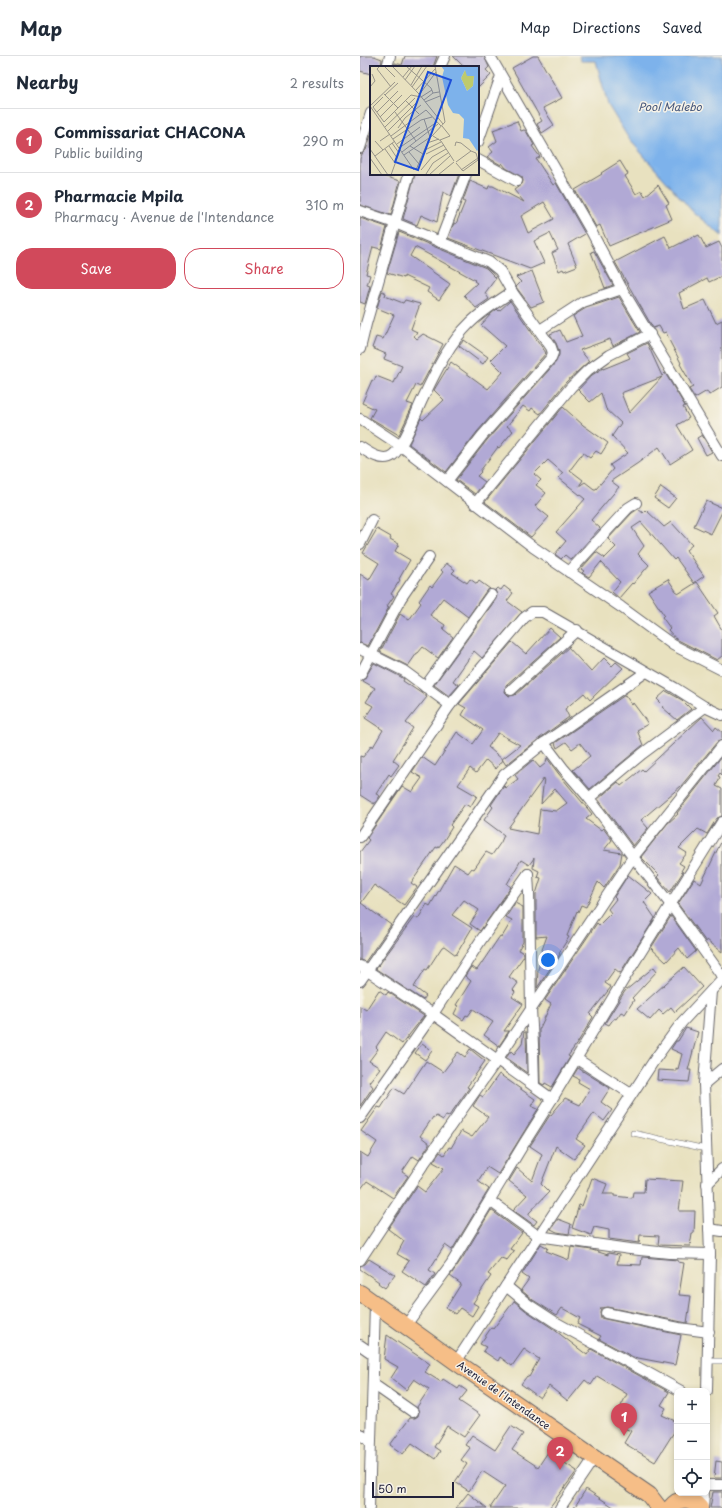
<!DOCTYPE html>
<meta charset="utf-8">
<style>
body{margin:0;font-family:"Playpen Sans",sans-serif;background:#f2f2f3;color:#1f2937}
.controls{position:absolute;right:12px;bottom:12px;display:grid;overflow:hidden;border-radius:8px;box-shadow:0 2px 6px #0003}
.controls button{width:36px;height:36px;display:grid;place-items:center;padding:0;border:0;border-bottom:1px solid #e0e1e3;background:#fff;color:#1f2937;font:20px sans-serif}
.scale{position:absolute;left:12px;bottom:10px;width:82px;box-sizing:border-box;padding-left:4px;border:2px solid #22223b;border-top:0;font-size:11px;line-height:14px;white-space:nowrap;color:#22223b;-webkit-text-stroke:3px #f7f3e8;paint-order:stroke}
.you{position:absolute;left:188px;top:904px;width:14px;height:14px;margin:-10px;border:3px solid #fff;border-radius:50%;background:#1a73e8;box-shadow:0 0 0 6px #1a73e833}
.badge{display:grid;place-items:center;width:26px;height:26px;border-radius:50%;background:#d1495b;color:#fff;font-size:13px;font-weight:700}
.pin{position:absolute;translate:-50% -33px;filter:drop-shadow(0 1px 2px #0008)}
.pin::after{content:'';position:absolute;top:21px;width:14px;height:12px;background:inherit;clip-path:polygon(0 0,100% 0,50% 100%)}
.list{margin:0;padding:0;list-style:none}
h2{display:flex;justify-content:space-between;align-items:center;height:52px;margin:0;padding:0 16px;font-size:17px}
h2 small{font-size:13px;font-weight:400;color:#747a83}
.list li{display:grid;grid-template-columns:26px 1fr auto;gap:12px;align-items:center;box-sizing:border-box;height:64px;padding:0 16px;border-top:1px solid #e0e1e3}
.list b{display:block;font-size:15px;white-space:nowrap}
.list p{margin:0;font-size:13px;white-space:nowrap;color:#747a83}
.list em{font-size:13px;font-style:normal;color:#747a83}
.actions{display:flex;gap:8px;padding:12px 16px}
.actions a{flex:1;padding:9px 0;border:1px solid #d1495b;border-radius:16px;text-align:center;font-size:14px;color:#d1495b}
.actions .main{background:#d1495b;color:#fff}
.icon{flex:none;width:22px;height:22px;fill:none;stroke:currentColor;stroke-width:2;stroke-linecap:round;stroke-linejoin:round}
.map{position:relative;flex:none;width:362px;height:1452px;overflow:hidden}
header{display:flex;align-items:center;gap:24px;box-sizing:border-box;height:56px;padding:0 20px;background:#fff;border-bottom:1px solid #e0e1e3}
header strong{font-size:19px}
nav{display:flex;gap:22px;margin-inline-start:auto;font-size:14px}
main{display:flex}
aside{flex:1;background:#fff}
.map>svg:first-child{display:block}
.water{fill:#7db2eb;stroke:#506a93}
.building{fill:#b1a9d5;fill-rule:evenodd}
.lines{fill:none;stroke-linecap:round;stroke-linejoin:round}
.service-casing{stroke:#676569;stroke-width:6}
.minor-casing{stroke:#676569;stroke-width:12}
.primary-casing{stroke:#676569;stroke-width:18}
.service{stroke:#fff;stroke-width:5}
.minor{stroke:#fff;stroke-width:10}
.primary{stroke:#f6be87;stroke-width:16}
.labels{text-anchor:middle;stroke-width:3;stroke-linejoin:round;paint-order:stroke}
.street-label{font-size:10px;fill:#22223b;stroke:#f7f3e8}
.water-label{font-size:11px;font-style:italic;fill:#425479;stroke:#f7f3e8}
.inset-road{fill:none;stroke:#99958a;stroke-width:1}
.view{fill:#1d4ed8;fill-opacity:0.15;stroke:#1d4ed8;stroke-width:2}
.inset-edge{fill:none;stroke:#22223b;stroke-width:2}
</style>
<header>
<strong>Map</strong>
<nav><a>Map</a><a>Directions</a><a>Saved</a></nav>
</header>
<main>
<aside>
<h2>Nearby<small>2 results</small></h2>
<ul class="list">
<li><span class="badge">1</span><div><b>Commissariat CHACONA</b><p>Public building</p></div><em>290 m</em></li>
<li><span class="badge">2</span><div><b>Pharmacie Mpila</b><p>Pharmacy · Avenue de l'Intendance</p></div><em>310 m</em></li>
</ul>
<div class="actions"><a class="main">Save</a><a>Share</a></div>
</aside>
<div class="map">
<svg width="362" height="1452" viewBox="0 0 362 1452">
<rect width="100%" height="100%" fill="#f7f3e8"/>
<filter id="ink" filterUnits="userSpaceOnUse"><feTurbulence type="fractalNoise" baseFrequency=".025" numOctaves="2"/><feDisplacementMap in="SourceGraphic" scale="8" xChannelSelector="R" yChannelSelector="G"/><feConvolveMatrix kernelMatrix="1 2 1 2 8 2 1 2 1" color-interpolation-filters="sRGB"/></filter>
<filter id="wash" filterUnits="userSpaceOnUse"><feTurbulence type="fractalNoise" baseFrequency=".012" numOctaves="4" result="noise"/><feDisplacementMap in="SourceGraphic" scale="16" xChannelSelector="R" yChannelSelector="G"/><feGaussianBlur stdDeviation="0.9" result="paint"/><feColorMatrix in="noise" values="0 0 0 0 0 0 0 0 0 0 0 0 0 0 0 0 0 1.4 0 .05"/><feComposite in="paint" operator="in"/></filter>
<g filter="url(#wash)">
<rect width="100%" height="100%" fill="#e8e1bf"/>
<path class="water" d="M219 0H362V180L333 156 269 83 248 49 236 5H221Z"/>
<g id="blocks">
<g class="building">
<path d="M0 0H14L22 3 21 11H11V18L0 15Z"/>
<path d="M45 0H77L73 11H34L35 7 42 9Z"/>
<path d="M93 0H124L129 11 126 14 131 19 118 32V11H104Z"/>
<path d="M173 0H178L202 42 183 52 194 69 182 77 177 68 182 65 152 12Z"/>
<path d="M157 65 161 75 164 74 166 75 174 89 172 90 180 101 176 103 193 129 196 127 225 178 208 188 217 210 204 215 203 213 199 215 192 197 198 194 190 177 174 185 184 207 170 213 88 182 94 167 96 168 105 146 103 145 110 125 128 133 129 130H133L164 146 154 134 162 128 163 125 162 121 146 112 142 107 141 109 127 101 133 96 129 91 137 85 133 74ZM184 146 194 163 168 177 161 160Z"/>
<path d="M11 79V118H16L40 125 31 159 0 149V103L2 98 6 94Z"/>
<path d="M260 105 268 118 265 120 276 138 282 135 285 140 298 129 309 147 306 149 312 163 249 190 240 169 236 171 215 134 242 118 241 117Z"/>
<path d="M55 118H99L91 140 83 136 77 166 61 159 57 169 43 163Z"/>
<path d="M0 162 27 171 21 193 13 191 6 218 10 219 7 229 10 230 5 248 0 246Z"/>
<path d="M39 176 126 212 136 222 125 237 129 243 116 252 104 239 117 227 114 225 115 224 55 191 50 200 90 228 79 244 67 236 69 232 44 220V222L27 217Z"/>
<path d="M339 179 346 192 359 186 362 192V220L349 226 347 222 319 237 324 253 345 244 356 267 362 264V331L349 339 347 335 335 342 329 333 333 331 320 308 321 307 310 286 306 276 303 277 299 270 293 272 255 206 305 180 311 192 335 180V181Z"/>
<path d="M234 195 253 229 245 232 231 196Z"/>
<path d="M172 215 184 246 171 251 156 231 161 226 156 221Z"/>
<path d="M22 235 26 237 25 240 43 247 45 244 60 248 51 273 57 276 54 280 57 283 63 278 83 288 64 324 60 331 56 329 47 347 53 349 39 379 10 362 15 353 2 347 12 324 14 325 16 320 34 327 42 310 24 303 26 298 12 292 16 281 23 283 34 259 17 252Z"/>
<path d="M259 241 280 276 253 290 250 283 220 294 229 305 206 326 180 358 172 352 170 355 163 350 147 370 153 375 139 392 138 391 120 415 121 416 117 420 125 426 115 438 96 424 127 384 196 306 199 299V295L196 287 190 278 200 274 206 286 222 280 213 260 226 252Z"/>
<path d="M150 245 186 297 117 376 86 416 49 388 61 362 63 364 84 344 74 334 91 306 128 333 143 316 131 304 145 290 121 269 132 257 137 253 139 255Z"/>
<path d="M104 284 128 301 123 308 99 290Z"/>
<path d="M287 287 302 320 305 317 325 350 323 351 329 362 317 369 332 394 310 408 299 391 278 407 251 425 259 431 231 464 240 472 211 504 205 499 201 503 195 498 206 485 196 476 225 443 199 422 203 417 188 404 174 418 181 424 176 429 186 437 175 450 189 461 171 481 125 446 203 351 223 369 248 387 241 398 236 395 230 402 223 397 210 414 223 424 219 430 225 426 234 433H236L253 413 250 409 268 397 252 380 261 367 246 353 241 337 230 346 218 334 232 319 243 312V313L253 309 270 302 267 297ZM302 321 269 357 261 337Z"/>
<path d="M342 379 352 396 346 399 337 382Z"/>
<path d="M301 431 316 442 308 452 294 442Z"/>
<path d="M346 445 362 452V456L351 478 334 470Z"/>
<path d="M278 453 283 457 286 454 304 471 311 466 332 489 326 494 344 520 334 527 316 502 314 504 281 466 272 472 284 490 278 498 289 509 273 528 272 527 259 542 252 536 260 526 241 506 229 521 222 517 224 515 221 513 236 496 245 502 244 503 256 491 248 483 272 457Z"/>
<path d="M17 473 31 481 30 483 39 488 35 495 50 504 39 523 40 524 31 538 34 540 27 550 29 551 8 590 0 587V518L9 524 19 507 3 497Z"/>
<path d="M86 507 95 514 92 517 107 527 110 523 117 528 119 525 130 533 126 535 108 561 83 542 70 559 85 569 83 573 93 581 78 602 63 591 58 597H57L48 610 20 596 40 558 49 564 61 547 59 545 70 529 72 531 83 516 81 514Z"/>
<path d="M308 523 318 538 337 526 358 557 354 560 362 574V600L357 604 316 583 308 574 310 572 302 561 304 559 288 535Z"/>
<path d="M144 530 153 537 147 545 162 556 122 602 114 595 93 625 99 629 89 640 74 629 136 543 137 539 135 534 137 532 141 534Z"/>
<path d="M190 572 200 581 146 629 145 636 149 640 155 639 210 590 208 591 231 616 244 602 252 610 256 606 263 612 230 644 224 637 205 653 209 661 180 682 146 709 142 703 160 689 138 677 128 691 143 704 136 713 126 704 116 717 110 712 98 729 117 740 110 751 105 748 90 769 92 771 84 784 78 792 76 791 51 827 57 831 44 849 14 829 1 847 31 869 5 906 0 904V796L9 784 7 782 42 730 52 736 62 722 52 716 62 701 75 710 97 676 113 688 123 674 102 659 106 652 99 648 152 586 166 598Z"/>
<path d="M14 607 41 621 44 623 43 625 67 641 46 667 53 672 33 704 39 709 31 720 29 718 16 738 20 740 14 748 0 739V700L3 701 12 689 13 691 23 674 5 662 13 650 6 646 15 632 3 625Z"/>
<path d="M306 635 322 644 331 653 317 664 302 651 304 650 297 643Z"/>
<path d="M265 639 272 649 273 647 282 659 288 668 277 674 283 689 230 733 213 714 230 700 220 687 212 693 206 686 197 692 195 687Z"/>
<path d="M342 661 354 674 356 671 362 676V684L357 686 321 730 281 764 288 772 273 790 238 743 258 726 261 730 282 713 284 715Z"/>
<path d="M362 700V719L360 717 358 720 360 721 356 730 362 733V760L357 762 347 778 338 773 319 792 327 797 319 807 324 810 321 815 323 816 310 836 297 821 299 819 281 801 307 768 318 758 317 757Z"/>
<path d="M187 702 198 717 232 758 226 763 241 774 243 772 252 784 244 794 262 797 260 808 244 832 238 826 226 851 221 849 218 856 217 855 207 880 209 881 199 897 200 898 177 932 178 913 181 903 179 902 187 880 176 881V838L181 822 177 821 179 815 173 812 174 802 169 809 161 804 147 828 151 831 120 875 110 868 119 854 104 844 92 859 112 872 96 899 84 890 82 891 67 914 65 913 54 931 66 940 63 944 16 913 54 861 58 863 67 848 70 850 94 808 108 817 112 812 114 813 126 796 132 799 141 786 144 779 124 764 133 751 131 749 144 730 146 732 158 723 155 719 173 704 180 712 186 707ZM184 722 181 748 195 733 207 747 196 755 180 753 177 778 148 772Z"/>
<path d="M362 784V896L347 884 346 886 318 848 334 823 341 828Z"/>
<path d="M268 819 292 838 284 846 295 862 260 917 255 913 245 927 251 931 230 958 233 961 218 986 208 1000 210 1001 192 1031 185 1027 184 1029 180 1027 179 974 191 948 185 944 237 867 239 869 251 857 248 853 256 843 254 841Z"/>
<path d="M155 847 163 851V886L158 894 164 897V900L149 921 158 927 153 934 155 936 152 941 163 948 144 975H149L139 990 124 979 133 966 113 953 108 960 106 959 103 964 94 958 98 950 96 949 111 925 105 920 111 911 117 914 140 880 142 881 152 864 146 861Z"/>
<path d="M311 860 336 895 327 903 319 892 306 906 291 892Z"/>
<path d="M294 911 297 915 272 942 274 944 265 958 261 956 256 963 254 962 249 969 245 967 265 935Z"/>
<path d="M324 911 342 931 315 956 311 951 303 958 299 954 290 964 277 953Z"/>
<path d="M19 934 26 939 28 936 64 960 42 988 26 976 16 991 18 993 9 1005 20 1012 9 1026 13 1031 0 1050V950L6 954Z"/>
<path d="M326 972 338 976 328 1014H331L329 1026 297 1024 298 1014 316 1015V1012L318 1013 322 998 311 993 316 985H318Z"/>
<path d="M164 976H166L167 1017 146 1002 151 995 154 998 162 988Z"/>
<path d="M62 988 72 995 65 1004 55 997Z"/>
<path d="M110 993 125 1005 107 1031 109 1032 89 1060 86 1059 83 1064 76 1060 75 1062 73 1061 60 1080 69 1087V1089L59 1104 53 1100 42 1116 48 1120 33 1142 7 1125 0 1134V1096L8 1101 17 1086 1 1075 18 1051 21 1052 34 1032 44 1038 66 1005 83 1016 98 996 105 1001Z"/>
<path d="M218 1012 250 1032 241 1046 252 1054 244 1065 234 1057 216 1083 225 1089 214 1103 196 1090 181 1128 189 1136 169 1157V1159L177 1165 174 1169 153 1154 167 1139 149 1125 157 1112 172 1125 182 1098 170 1090 190 1059H191L205 1042 220 1049 230 1033 218 1026 219 1023 213 1020Z"/>
<path d="M139 1018 175 1043 171 1050 178 1053 138 1118 127 1111 118 1125 129 1133 92 1194 85 1189 69 1214 75 1218 66 1231 42 1215 49 1205 37 1198 44 1185 28 1173 57 1130 65 1136 84 1112 73 1106 80 1096 84 1099 89 1091 91 1092 101 1075 112 1081 128 1061 113 1050 120 1039 123 1041Z"/>
<path d="M232 1122 247 1128 243 1138H254V1140L272 1142 273 1136H284L285 1123 323 1125 319 1155H335L334 1177H332L330 1190 298 1189 299 1180 280 1179 279 1187 249 1183V1174L234 1171 231 1179 212 1172 219 1149 222 1150Z"/>
<path d="M131 1154 162 1177 150 1193 154 1195 147 1204 141 1202 128 1218 131 1220 113 1247 118 1250 112 1260 100 1252 95 1258 86 1252 101 1228 90 1220 103 1201Z"/>
<path d="M198 1163 211 1168 209 1178 197 1176 191 1173Z"/>
<path d="M181 1188 188 1192 186 1195 209 1204 211 1191 232 1194 248 1199V1197L259 1199 257 1208 281 1209 282 1201 318 1204V1206L324 1207 319 1239 331 1240 327 1267 247 1251 241 1252 240 1256 241 1262 245 1263 321 1279 315 1309 273 1301 239 1283 241 1280 217 1268 220 1262 202 1252 197 1259 173 1244 161 1234 169 1223 162 1218Z"/>
<path d="M9 1203 35 1219 25 1232 18 1227 19 1226 0 1213V1210L5 1208Z"/>
<path d="M154 1245 165 1254 192 1272 227 1299 231 1293 309 1336 301 1349 306 1352 302 1359 315 1365 314 1376 295 1406 264 1387 271 1375 264 1372 265 1370 255 1364 263 1351 261 1350 267 1338 237 1320 231 1329 225 1324 208 1345 189 1330 180 1342 161 1328 167 1320 169 1321 179 1303 164 1293 152 1310 140 1301 138 1305 123 1295 126 1291 120 1288 131 1272 133 1273Z"/>
<path d="M27 1279 70 1308 65 1316 81 1326 83 1323 98 1333 100 1330 107 1335 99 1345 120 1359 104 1381 87 1370 74 1391 80 1395 75 1403 52 1387 43 1398 30 1389 50 1362H55L58 1360 59 1356 57 1351 69 1333 54 1323 46 1334 31 1322 38 1311 24 1303Z"/>
<path d="M151 1370 163 1378 152 1394 178 1411 188 1396 217 1415 189 1452H130L145 1430 122 1415 109 1435 95 1426 107 1408 101 1404 110 1392 105 1389 112 1379 135 1394Z"/>
<path d="M356 1405 362 1406V1422H354Z"/>
<path d="M226 1433 255 1452H214Z"/>
<path d="M353 1436H362V1452H350Z"/>
<path d="M108 1437 127 1452H96Z"/>
</g>
</g>
</g>
<g filter="url(#ink)">
<use href="#blocks" fill-opacity="0" stroke="#676569" stroke-width="1"/>
<g class="lines">
<g class="service-casing">
<g id="service">
<path d="M273 1077 346 1093"/>
<path d="M348 1305H362"/>
</g>
</g>
<g class="minor-casing">
<g id="minor">
<path d="M130 0 231 175 262 233 362 400"/>
<path d="M27 11 30 0"/>
<path d="M80 11 85 0"/>
<path d="M118 86 141 20"/>
<path d="M0 92 11 57"/>
<path d="M118 104 157 125"/>
<path d="M0 155 35 167 129 206 140 215 152 236 191 291 193 297 191 302 122 380 87 425"/>
<path d="M80 186 106 118"/>
<path d="M180 274 223 246 262 233"/>
<path d="M0 293 6 268 49 118"/>
<path d="M0 363 41 390 173 491 261 551 313 589 362 614"/>
<path d="M0 391C9 397 23 407 33 399 45 389 56 356 63 342 76 315 89 287 110 267 122 255 138 245 152 236"/>
<path d="M115 448 211 331 228 314 249 299 290 278"/>
<path d="M0 488 12 464"/>
<path d="M209 516 268 452 276 447"/>
<path d="M0 593 44 615 90 649"/>
<path d="M0 619 41 542 69 501"/>
<path d="M65 631 131 539"/>
<path d="M151 634 217 574"/>
<path d="M184 687 203 712 229 742 273 801 311 849 362 920"/>
<path d="M229 742 282 698 345 651"/>
<path d="M0 781 90 649 164 562 172 556H183L315 632 345 651 362 659"/>
<path d="M168 818 169 836 171 953 173 988 174 1030"/>
<path d="M0 910 73 958 192 1043"/>
<path d="M0 925 144 719 184 687 286 616"/>
<path d="M217 1003 271 1038"/>
<path d="M344 1028 362 1013"/>
<path d="M0 1062 73 958 121 884 168 818"/>
<path d="M347 1128 362 1113"/>
<path d="M130 1145 178 1180 270 1193 309 1197 350 1198"/>
<path d="M349 1173 362 1175"/>
<path d="M0 1204 63 1109 137 1004 273 801 362 690"/>
<path d="M146 1230 169 1249 195 1266 321 1335"/>
<path d="M246 1257 319 1272 349 1276"/>
<path d="M46 1269 91 1208 163 1089 192 1043 264 923 362 766"/>
<path d="M0 1289 13 1298"/>
<path d="M96 1306 295 1003 322 966 362 923"/>
<path d="M13 1328 53 1356"/>
<path d="M347 1335 350 1198 344 1028 351 935"/>
<path d="M0 1378 10 1385"/>
<path d="M347 1429H362"/>
<path d="M9 1452 15 1249"/>
<path d="M200 1452 234 1402"/>
<path d="M343 1452 344 1437"/>
</g>
</g>
<g class="primary-casing">
<g id="primary">
<path d="M0 1237 96 1306 289 1439 299 1452"/>
<path d="M310 1452C319 1441 331 1441 340 1452"/>
</g>
</g>
<use href="#service" class="service"/>
<use href="#minor" class="minor"/>
<use href="#primary" class="primary"/>
</g>
</g>
<g class="labels">
<g class="street-label">
<text transform="translate(144 1339) rotate(35)" y="4">Avenue de l'Intendance</text>
</g>
<g class="water-label">
<text x="310" y="55">Pool Malebo</text>
</g>
</g>
<g transform="translate(10 10)">
<rect width="109" height="109" fill="#e8e1bf"/>
<path d="M95 4 104 10 103 20 97 25 91 12Z" fill="#beca6c"/>
<path d="M71 0H109V83L107 85 99 73 93 72 94 53 89 48 83 47 78 39 72 11 74 4ZM95 4 97 10H104L103 20 97 25 91 12Z" fill="#7db2eb" fill-rule="evenodd"/>
<path class="inset-road" d="M10 0 7 3 21 21M14 0 25 11M22 0 49 28 73 58M36 0 61 22 63 27M33 11 42 0M35 14 45 0M41 19 52 0M0 21 5 15 2 8M42 21 57 0M46 24 65 3M14 28 28 42M15 29 28 17M41 29 51 31 62 24M49 29 66 6M13 31 3 41 14 56 41 29M54 34 63 27 69 26M36 35 49 48M55 36 70 30M0 40 25 16M0 40 44 104M7 46 28 25M25 46 46 75M10 51 32 29M54 53 60 71M15 61 45 32M28 62 35 52 51 39M18 65 48 35M21 70 56 44 71 60M63 70 71 75 84 95M23 73 51 54 62 51M70 74 80 70 72 60M5 75 13 84M10 75 20 68M22 77 29 87M57 77 69 73M27 78 50 61M19 80 27 92M40 80 53 88M85 80 86 76 91 77 101 85M29 82 67 56M0 83 18 109M15 83 25 97M55 84 71 76M32 86 68 58M39 86 49 98M56 88 74 79M34 89 62 70 75 56 65 0M5 90 25 75M0 92 12 109M86 97 93 105 108 94 106 87 101 85 86 96M46 104 59 73M51 104 62 91 76 83M91 104 108 92M56 108 63 97 78 87M21 109 30 84M59 109 80 90M68 109 84 96"/>
<path class="view" d="M58 6 81 14 48 104 25 96Z"/>
<rect width="109" height="109" class="inset-edge"/>
</g>
</svg>
<div class="controls">
<button>+</button>
<button>−</button>
<button><svg class="icon" aria-label="locate" viewBox="0 0 24 24"><circle cx="12" cy="12" r="6"/><path d="M12 2v4M12 18v4M2 12h4M18 12h4"/></svg></button>
</div>
<div class="scale">50 m</div>
<div class="you"></div>
<div class="pin badge" style="left:264px;top:1380px">1</div>
<div class="pin badge" style="left:200px;top:1414px">2</div>
</div>
</main>
